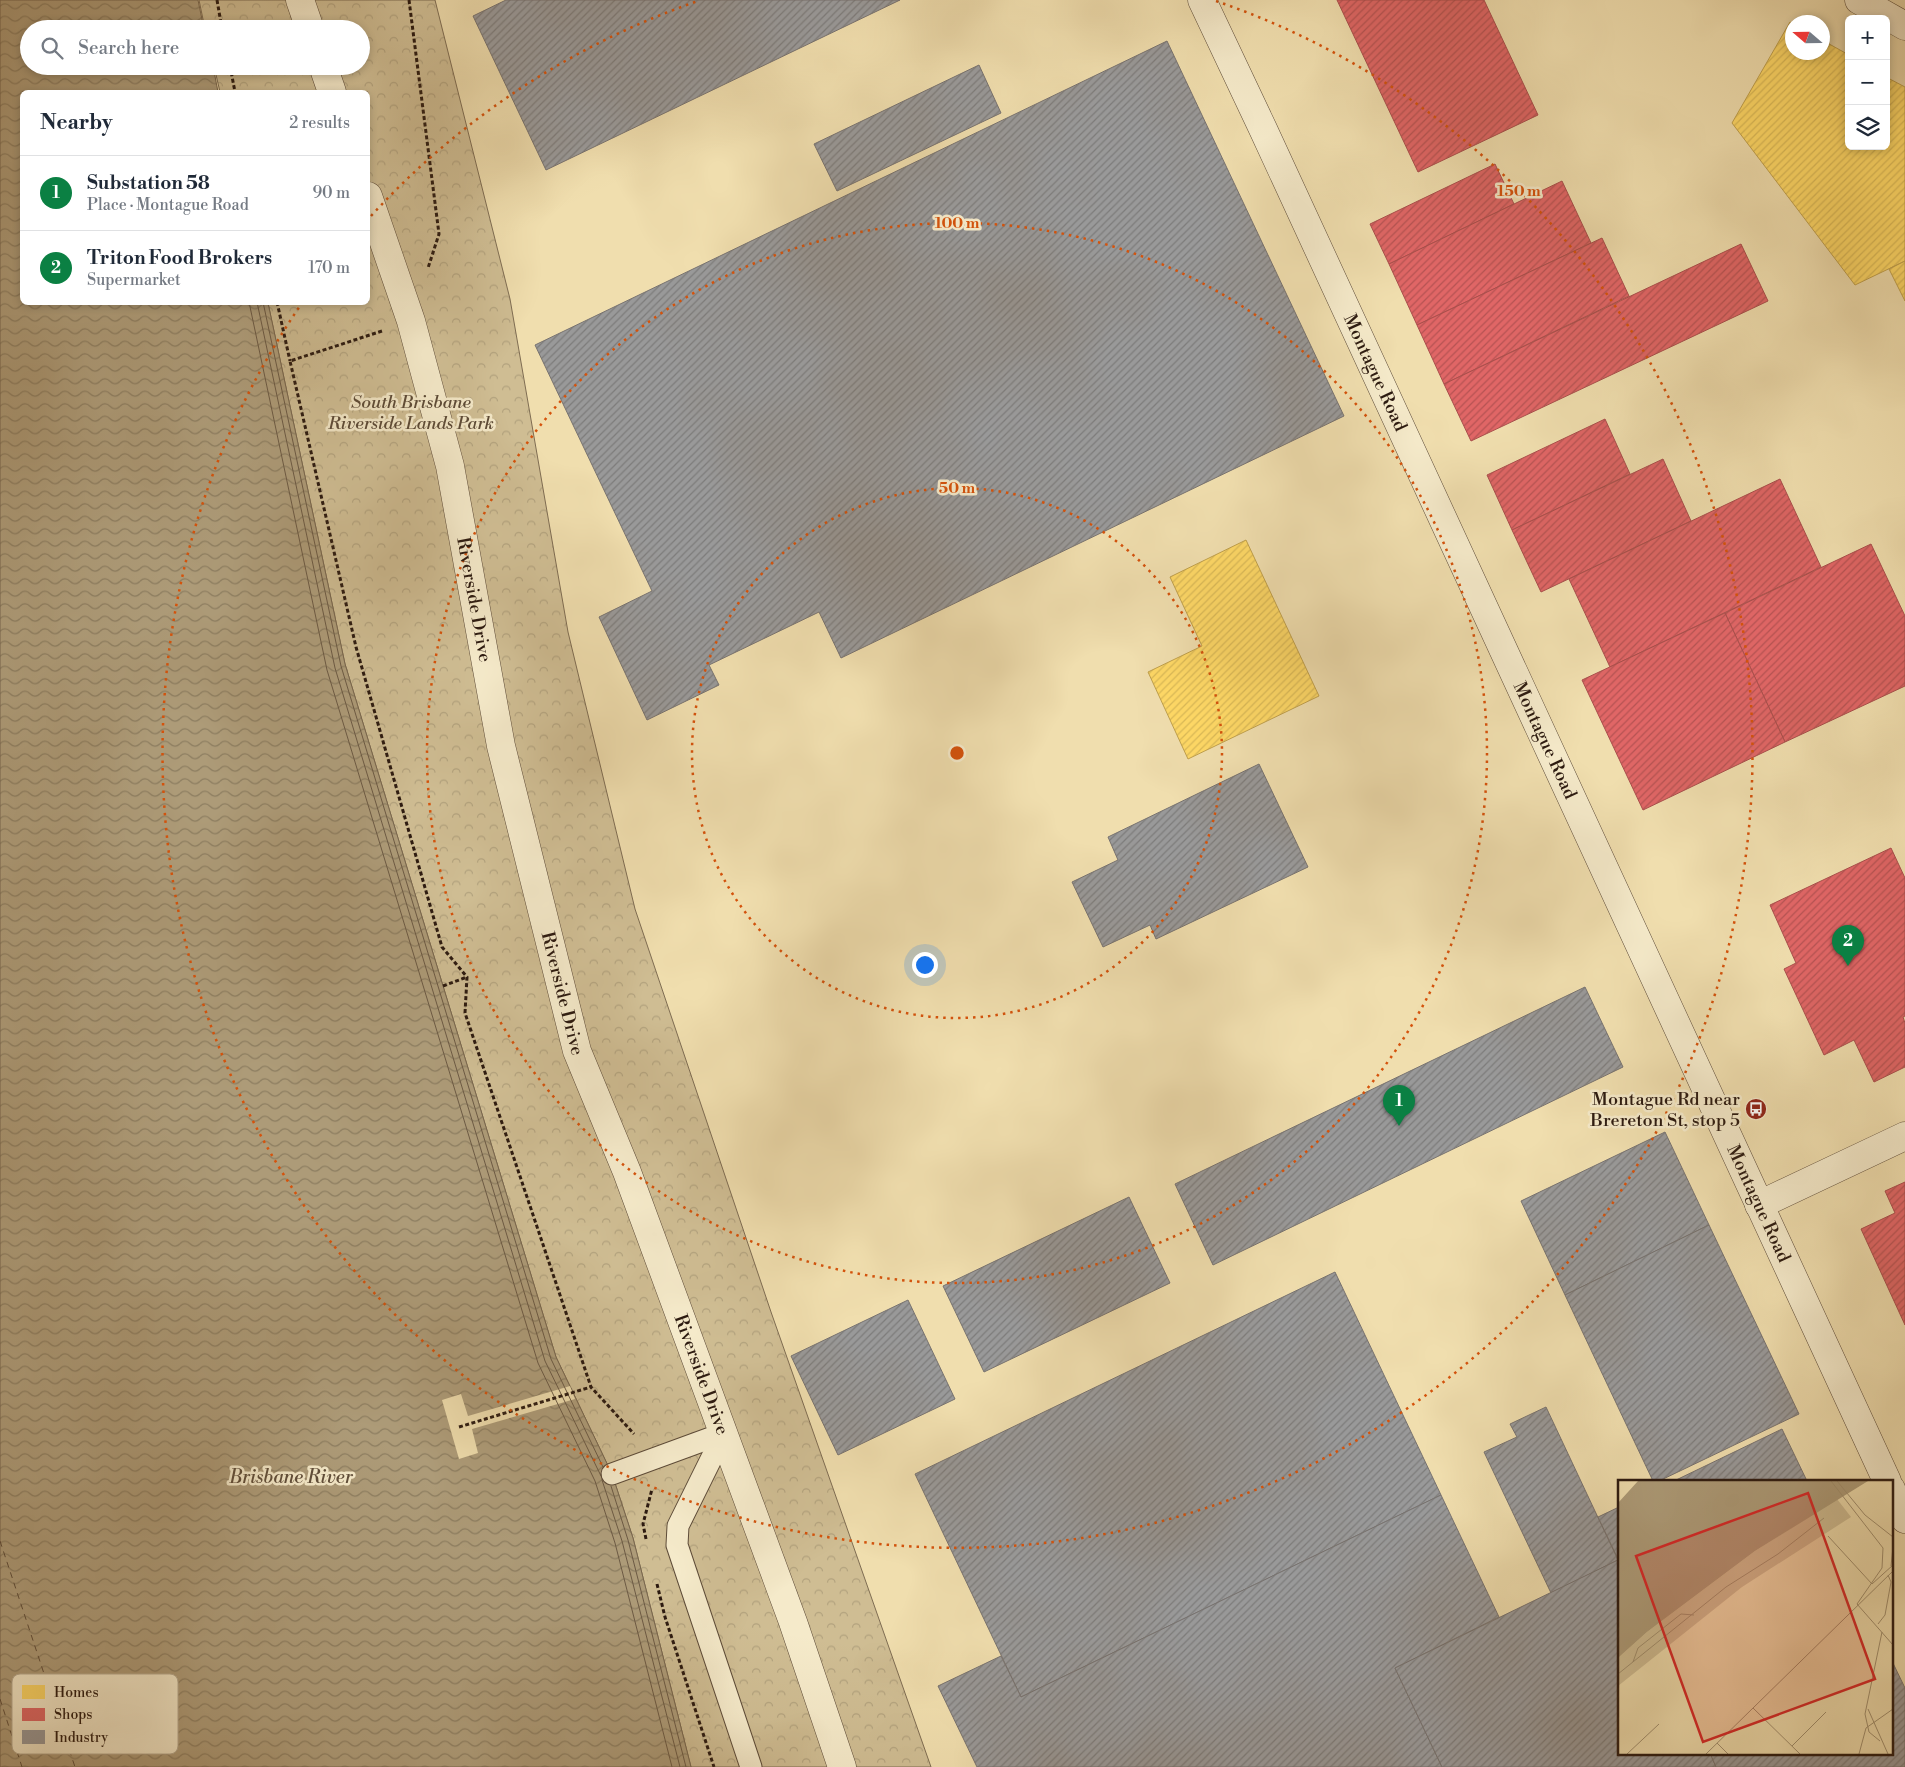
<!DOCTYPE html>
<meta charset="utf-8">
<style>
body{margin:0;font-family:"Libre Bodoni",serif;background:#f6f6f7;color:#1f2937}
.controls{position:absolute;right:15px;top:15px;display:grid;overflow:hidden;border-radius:8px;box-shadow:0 2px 8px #0003}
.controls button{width:45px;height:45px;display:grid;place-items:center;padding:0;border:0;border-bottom:1px solid #e0e1e3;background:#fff;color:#1f2937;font:25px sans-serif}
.compass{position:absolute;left:1785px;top:15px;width:45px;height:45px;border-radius:50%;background:#fff;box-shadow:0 2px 8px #0003;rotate:290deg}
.you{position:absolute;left:924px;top:964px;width:18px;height:18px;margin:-12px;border:4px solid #fff;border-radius:50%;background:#1a73e8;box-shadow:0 0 0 8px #1a73e833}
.badge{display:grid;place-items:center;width:32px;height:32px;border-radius:50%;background:#0b8043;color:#fff;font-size:16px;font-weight:700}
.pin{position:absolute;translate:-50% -41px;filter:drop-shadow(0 1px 2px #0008)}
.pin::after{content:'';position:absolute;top:26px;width:18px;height:15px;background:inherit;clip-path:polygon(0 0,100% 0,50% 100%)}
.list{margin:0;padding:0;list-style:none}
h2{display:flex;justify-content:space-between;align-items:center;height:65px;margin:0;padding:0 20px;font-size:21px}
h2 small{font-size:16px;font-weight:400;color:#747a83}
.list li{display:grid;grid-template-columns:32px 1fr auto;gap:15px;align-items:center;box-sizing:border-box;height:75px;padding:0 20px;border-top:1px solid #e0e1e3}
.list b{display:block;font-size:19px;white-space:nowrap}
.list p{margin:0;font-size:16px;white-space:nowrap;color:#747a83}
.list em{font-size:16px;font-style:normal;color:#747a83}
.icon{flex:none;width:28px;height:28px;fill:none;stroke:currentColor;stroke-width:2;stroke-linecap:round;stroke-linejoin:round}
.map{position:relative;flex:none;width:1905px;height:1767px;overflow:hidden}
.search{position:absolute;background:#fff;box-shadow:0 2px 8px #0003;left:20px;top:20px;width:350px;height:55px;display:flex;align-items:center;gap:12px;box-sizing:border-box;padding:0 18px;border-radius:28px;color:#747a83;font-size:19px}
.panel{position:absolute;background:#fff;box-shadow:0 2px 8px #0003;left:20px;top:90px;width:350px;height:215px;border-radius:8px}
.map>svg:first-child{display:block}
.park{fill:url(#park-crowns);stroke:#7e6c52}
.water{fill:url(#water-waves);stroke:#79674e}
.pier{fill:#f0deae}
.homes{fill:url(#homes-hatch);stroke:#c0a04c}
.shops{fill:url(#shops-hatch);stroke:#aa4f4c}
.industry{fill:url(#industry-hatch);stroke:#787370}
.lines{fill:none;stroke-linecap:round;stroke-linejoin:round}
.shore{stroke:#6c5a44;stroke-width:1}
.ferry{stroke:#604e3a;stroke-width:1;stroke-dasharray:6 5;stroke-linecap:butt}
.service-casing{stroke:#5d4b38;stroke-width:23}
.minor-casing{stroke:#5d4b38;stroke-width:29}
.tertiary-casing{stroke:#5d4b38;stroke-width:29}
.path{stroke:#2c1a10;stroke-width:3;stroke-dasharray:4 2.5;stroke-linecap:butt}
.service{stroke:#f5eaca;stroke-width:21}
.minor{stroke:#f5eaca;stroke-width:28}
.tertiary{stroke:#f5eaca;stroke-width:28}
.ring{fill:none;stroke:#d5530c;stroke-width:2.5;stroke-dasharray:2.5 5}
.labels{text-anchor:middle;stroke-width:5;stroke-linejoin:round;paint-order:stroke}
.street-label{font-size:18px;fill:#2c1a10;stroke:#f5eaca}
.park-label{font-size:18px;font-style:italic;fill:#5d4b37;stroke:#f5eaca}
.poi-label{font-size:18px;fill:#2c1a10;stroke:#f5eaca;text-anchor:end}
.water-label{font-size:19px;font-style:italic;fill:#604e3a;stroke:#f5eaca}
.inset-river{fill:none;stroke:#ad9b78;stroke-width:2.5}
.inset-road{fill:none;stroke:#a2906f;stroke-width:1}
.view{fill:#d62828;fill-opacity:0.15;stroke:#d62828;stroke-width:2.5}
.inset-edge{fill:none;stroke:#2c1a10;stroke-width:2.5}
.key{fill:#f5eaca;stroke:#b9ac92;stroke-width:1}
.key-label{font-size:14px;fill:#2c1a10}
.centre{fill:#d5530c;stroke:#f5eaca;stroke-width:2.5}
.ring-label{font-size:15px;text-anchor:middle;font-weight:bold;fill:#d5530c;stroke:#f5eaca;stroke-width:5;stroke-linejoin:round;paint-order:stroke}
</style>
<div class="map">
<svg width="1905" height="1767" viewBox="0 0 1905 1767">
<defs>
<pattern id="park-crowns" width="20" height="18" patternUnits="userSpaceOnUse" patternTransform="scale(1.25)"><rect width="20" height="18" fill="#cfbd93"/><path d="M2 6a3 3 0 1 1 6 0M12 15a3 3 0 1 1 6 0" fill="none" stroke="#b2a27e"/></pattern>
<pattern id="water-waves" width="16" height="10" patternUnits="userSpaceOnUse" patternTransform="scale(1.25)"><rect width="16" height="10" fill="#ad9b78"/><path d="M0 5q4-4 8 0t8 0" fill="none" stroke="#8d7e61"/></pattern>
<pattern id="homes-hatch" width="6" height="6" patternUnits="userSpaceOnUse" patternTransform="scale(1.25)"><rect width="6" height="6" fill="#ffd966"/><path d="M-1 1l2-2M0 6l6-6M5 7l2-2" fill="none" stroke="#dbba57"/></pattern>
<pattern id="shops-hatch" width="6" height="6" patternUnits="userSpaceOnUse" patternTransform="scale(1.25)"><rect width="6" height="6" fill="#e06666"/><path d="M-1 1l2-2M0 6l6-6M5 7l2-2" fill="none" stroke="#b65353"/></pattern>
<pattern id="industry-hatch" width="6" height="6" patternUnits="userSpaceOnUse" patternTransform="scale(1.25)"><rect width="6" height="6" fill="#999"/><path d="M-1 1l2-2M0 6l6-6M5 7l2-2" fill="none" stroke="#7d7c7b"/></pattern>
</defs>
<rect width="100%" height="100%" fill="#f0deae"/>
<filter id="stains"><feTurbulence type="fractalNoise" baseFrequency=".004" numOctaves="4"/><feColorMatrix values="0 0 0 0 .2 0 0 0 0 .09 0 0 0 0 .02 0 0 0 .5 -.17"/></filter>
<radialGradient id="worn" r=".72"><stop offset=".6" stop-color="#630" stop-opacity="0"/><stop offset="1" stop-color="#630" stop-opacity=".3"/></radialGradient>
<path class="park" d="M199 0H435L510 299 568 632 635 909 771 1312 931 1767H691L633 1538 612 1474 556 1357 345 664 268 303 368 302V92H220L214 66H361V29H205Z"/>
<path class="water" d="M0 0H198L204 29H29V66H213L218 92H22V302L268 303 345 664 556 1357 612 1474 633 1538 691 1767H0Z"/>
<path class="pier" d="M570 1386 575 1399 472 1429 478 1453 459 1459 442 1400 461 1394 468 1416Z"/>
<g class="homes">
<path d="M1790 22 1792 23V52H1822V40L1849 55V146H1886V77L1905 87V261L1855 285 1732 123Z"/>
<path d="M1905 261V301L1889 269Z"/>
<path d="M1246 540 1319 696 1188 759 1148 672 1202 646 1170 577Z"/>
</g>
<g class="shops">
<path d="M1337 0H1484L1538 115 1418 172Z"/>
<path d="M1495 164 1514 204 1389 264 1370 224Z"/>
<path d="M1562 181 1591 243 1417 325 1389 264Z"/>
<path d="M1602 238 1629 296 1444 384 1417 325Z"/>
<path d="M1741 244 1768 301 1471 441 1444 384Z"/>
<path d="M1605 419 1630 474 1512 530 1487 475Z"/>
<path d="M1663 459 1691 521 1541 592 1512 530Z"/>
<path d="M1780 479 1821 567 1610 667 1569 579Z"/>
<path d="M1871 544 1905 616V686L1785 742 1725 613Z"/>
<path d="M1725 613 1785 742 1643 810 1582 680Z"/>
<path d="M1891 848 1905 878V1016L1903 1017 1905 1023V1067L1874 1082 1854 1040 1824 1055 1784 969 1796 963 1770 905Z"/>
<path d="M1905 1182V1325L1861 1229 1895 1213 1885 1191Z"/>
</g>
<g class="industry">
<path d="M506 0H900L546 170 473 16Z"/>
<path d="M1167 41 1344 416 841 658 819 612 709 665 719 685 647 720 599 617 652 591 535 345Z"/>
<path d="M979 65 1001 113 837 191 814 144Z"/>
<path d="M1259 764 1308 867 1156 939 1150 925 1103 947 1072 882 1118 860 1108 837Z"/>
<path d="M1585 987 1623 1067 1213 1265 1175 1184Z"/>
<path d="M1665 1132 1709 1225 1565 1295 1521 1201Z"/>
<path d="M1129 1197 1170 1283 984 1372 943 1286Z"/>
<path d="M1709 1225 1799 1414 1659 1481H1653L1565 1295Z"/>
<path d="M1335 1272 1441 1495 1021 1697 915 1474Z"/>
<path d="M908 1300 955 1399 838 1455 791 1356Z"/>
<path d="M1546 1407 1618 1560 1551 1593 1484 1452 1517 1437 1510 1424Z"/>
<path d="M1782 1429 1807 1481H1674Z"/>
<path d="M1441 1495 1499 1617 1395 1668 1442 1767H977L938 1686 1001 1656 1021 1697Z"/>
<path d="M1619 1507V1561L1598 1517Z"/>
<path d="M1618 1560 1619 1753H1710L1716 1767H1442L1395 1668Z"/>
<path d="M1891 1659 1905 1688V1767H1716L1710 1753H1891Z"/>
</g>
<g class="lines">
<g class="shore">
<path d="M249 302 327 670 538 1363 595 1481 615 1543 672 1767"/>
<path d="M257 302 335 668 545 1361 601 1476"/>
<path d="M263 302 341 666 551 1359 603 1467"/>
<path d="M602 1480 622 1541 680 1767"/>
<path d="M611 1486 628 1540 686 1767"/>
</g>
<g class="ferry">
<path d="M0 1541 75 1767"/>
<path d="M0 1699 22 1767"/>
</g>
<g class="service-casing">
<g id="service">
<path d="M724 1433 678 1526 677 1545 751 1767"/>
<path d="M612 1474 724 1433"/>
</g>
</g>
<g class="minor-casing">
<g id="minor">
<path d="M300 0 310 29"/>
<path d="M1859 0 1905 26"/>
<path d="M323 66 332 92"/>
<path id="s1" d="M368 196 411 321 450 466 501 746 577 1051 627 1172 793 1622 842 1767"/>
<path d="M1759 1205 1905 1136"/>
</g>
</g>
<g class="tertiary-casing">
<g id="tertiary">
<path id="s2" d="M1202 0 1263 129 1887 1481"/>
<path d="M1891 1489 1905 1519"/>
</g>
</g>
<g class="path">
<path d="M217 0 222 29"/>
<path d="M409 0 439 234 428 268"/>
<path d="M230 66 235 92"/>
<path d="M277 302 290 361"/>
<path d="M382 331 290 361 356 647 442 947 467 977 465 1013 591 1387 634 1434"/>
<path d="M443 986 467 977"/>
<path d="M459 1427 591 1387"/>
<path d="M646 1539 643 1524 652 1489"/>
<path d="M657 1584 665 1617 714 1767"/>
</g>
<use href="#service" class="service"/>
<use href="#minor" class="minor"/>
<use href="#tertiary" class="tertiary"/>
</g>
<g class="ring">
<circle cx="957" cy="753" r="265"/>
<circle cx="957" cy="753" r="530"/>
<path d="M371 216A795 795 0 0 1 698 1M1216 1A795 795 0 1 1 302 303"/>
</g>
<defs>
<g id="bus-disc" transform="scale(1.125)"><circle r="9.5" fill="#8f2418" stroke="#f5eaca"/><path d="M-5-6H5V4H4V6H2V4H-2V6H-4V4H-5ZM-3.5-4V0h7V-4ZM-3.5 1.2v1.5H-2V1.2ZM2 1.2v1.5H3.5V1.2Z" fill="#fff"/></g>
</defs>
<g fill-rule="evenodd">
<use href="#bus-disc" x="1756" y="1109"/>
</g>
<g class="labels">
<g class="street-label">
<text dy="6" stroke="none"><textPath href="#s2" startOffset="411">Montague Road</textPath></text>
<text dy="6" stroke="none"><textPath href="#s1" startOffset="418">Riverside Drive</textPath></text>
<text dy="6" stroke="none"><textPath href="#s2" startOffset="816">Montague Road</textPath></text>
<text dy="6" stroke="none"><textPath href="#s1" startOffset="822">Riverside Drive</textPath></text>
<text dy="6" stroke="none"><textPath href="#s2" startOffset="1326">Montague Road</textPath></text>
<text dy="6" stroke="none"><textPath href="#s1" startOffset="1228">Riverside Drive</textPath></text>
</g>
<g class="park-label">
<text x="411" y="408">South Brisbane<tspan x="411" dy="21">Riverside Lands Park</tspan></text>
</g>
<g class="poi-label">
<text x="1740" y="1105">Montague Rd near<tspan x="1740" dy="21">Brereton St, stop 5</tspan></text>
</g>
<g class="water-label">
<text x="291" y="1483">Brisbane River</text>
</g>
</g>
<g transform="translate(1618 1480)">
<rect width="275" height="275" fill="#f0deae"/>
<path d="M219 19 233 37 124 107 0 206V178L29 152 137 71Z" fill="#cfbd93"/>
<path d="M20 1H250L137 71 29 152 0 178V23Z" fill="#ad9b78"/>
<path class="inset-river" d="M0 92 124 1M0 99 59 52 137 1"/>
<path class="inset-road" d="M213 1 265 68 264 88 239 124 275 165M219 1 247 35 275 57M210 56 254 104 275 85M273 86 275 67M260 144 267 135 273 102 270 95M15 182 20 168 63 134 76 135M0 194 108 107 160 74 206 38M135 228 182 274M250 229 270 274M262 261 251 252 247 234 264 152M99 263 110 274M174 266 208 232M9 274 41 244M88 274 275 91M241 274 248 248 275 229"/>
<path class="view" d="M190 13 257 199 85 262 18 76Z"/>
<rect width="275" height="275" class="inset-edge"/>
</g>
<rect x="12" y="1674" width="166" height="80" rx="8" class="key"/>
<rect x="22" y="1685" width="23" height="14" fill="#ffd966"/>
<rect x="22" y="1708" width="23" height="13" fill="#e06666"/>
<rect x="22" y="1730" width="23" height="14" fill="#999"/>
<g class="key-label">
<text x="54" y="1697">Homes</text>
<text x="54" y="1719">Shops</text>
<text x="54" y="1742">Industry</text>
</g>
<circle cx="957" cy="753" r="8" class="centre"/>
<g class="ring-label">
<text x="1519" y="196">150 m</text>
<text x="957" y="228">100 m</text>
<text x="957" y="493">50 m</text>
</g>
<rect width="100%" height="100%" filter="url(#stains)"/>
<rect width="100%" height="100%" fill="url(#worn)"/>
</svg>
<div class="controls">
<button>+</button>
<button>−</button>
<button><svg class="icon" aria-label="layers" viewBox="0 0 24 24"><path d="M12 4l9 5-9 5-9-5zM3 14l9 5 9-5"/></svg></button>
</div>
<svg class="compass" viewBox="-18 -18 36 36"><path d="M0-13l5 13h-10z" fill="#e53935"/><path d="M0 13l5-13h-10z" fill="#747a83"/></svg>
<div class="you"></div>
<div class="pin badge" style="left:1399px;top:1126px">1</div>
<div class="pin badge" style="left:1848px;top:966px">2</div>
<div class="search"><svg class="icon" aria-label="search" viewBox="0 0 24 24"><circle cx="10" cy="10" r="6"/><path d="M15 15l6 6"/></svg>Search here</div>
<section class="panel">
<h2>Nearby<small>2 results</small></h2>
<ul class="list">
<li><span class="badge">1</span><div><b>Substation 58</b><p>Place · Montague Road</p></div><em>90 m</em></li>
<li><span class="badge">2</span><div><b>Triton Food Brokers</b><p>Supermarket</p></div><em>170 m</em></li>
</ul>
</section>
</div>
